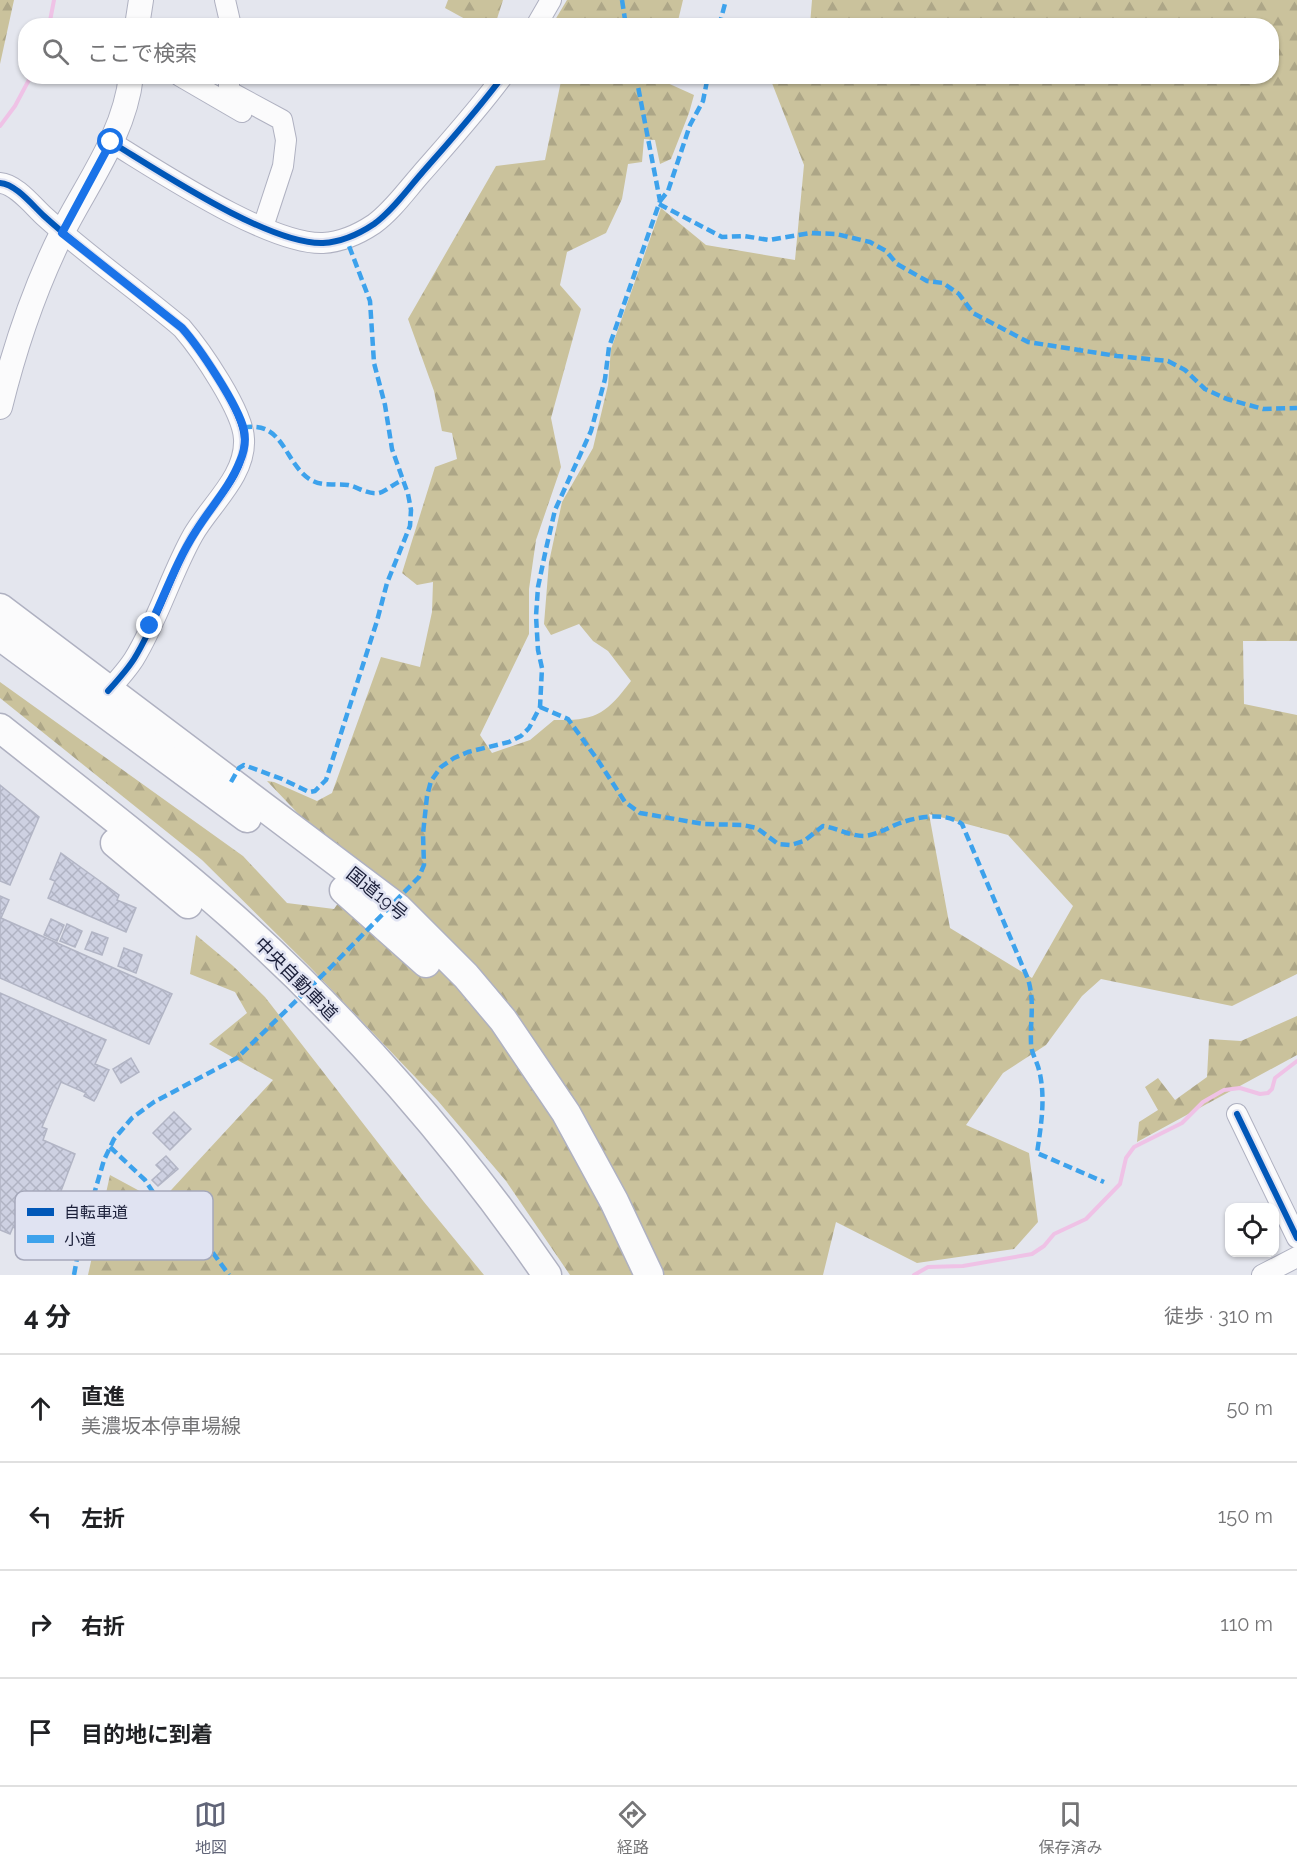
<!DOCTYPE html>
<html lang="ja">
<meta charset="utf-8">
<style>
body{margin:0;font-family:Raleway,"Noto Sans JP",sans-serif;background:#f6f6f6;color:#202124}
.controls{position:absolute;right:18px;bottom:18px;display:grid;overflow:hidden;border-radius:12px;box-shadow:0 2px 4px #0004}
.controls button{width:54px;height:54px;display:grid;place-items:center;padding:0;border:0;border-bottom:2px solid #e0e0e0;background:#fff;color:#202124;font:30px sans-serif}
.stop{position:absolute;width:18px;height:18px;margin:-14px;border:4px solid #1a73e8;border-radius:50%;background:#fff}
.stop.end{background:#1a73e8;border-color:#fff;box-shadow:0 2px 6px #0008}
.list{margin:0;padding:0;list-style:none}
h2{display:flex;justify-content:space-between;align-items:center;height:78px;margin:0;padding:0 24px;font-size:26px}
h2 small{font-size:20px;font-weight:400;color:#757577}
.list li{display:grid;grid-template-columns:39px 1fr auto;gap:18px;align-items:center;box-sizing:border-box;height:108px;padding:0 24px;border-top:2px solid #e0e0e0}
.list b{display:block;font-size:22px;white-space:nowrap}
.list p{margin:0;font-size:20px;white-space:nowrap;color:#757577}
.list em{font-size:20px;font-style:normal;color:#757577}
.icon{flex:none;width:33px;height:33px;fill:none;stroke:currentColor;stroke-width:2;stroke-linecap:round;stroke-linejoin:round}
.map{position:relative;flex:none;width:1297px;height:1275px;overflow:hidden}
.search{position:absolute;background:#fff;box-shadow:0 2px 4px #0004;left:18px;right:18px;top:18px;height:66px;display:flex;align-items:center;gap:15px;box-sizing:border-box;padding:0 21px;border-radius:24px;color:#757577;font-size:22px}
.sheet{height:510px;background:#fff}
nav{display:flex;justify-content:space-around;align-items:center;box-sizing:border-box;height:84px;border-top:2px solid #e0e0e0;background:#fff;font-size:16px;color:#757577}
nav a{display:grid;justify-items:center;gap:3px}
nav .on{color:#616578}
.map>svg:first-child{display:block}
.forest{fill:url(#forest-firs);fill-rule:evenodd}
.lines{fill:none;stroke-linecap:round;stroke-linejoin:round}
.stream{stroke:#efc2e6;stroke-width:4}
.building{fill:url(#building-cross-hatch);stroke:#b2b5c5;stroke-width:1.5}
.minor-casing{stroke:#afb1c1;stroke-width:22}
.major-casing{stroke:#afb1c1;stroke-width:26}
.highway-casing{stroke:#afb1c1;stroke-width:31}
.minor{stroke:#fbfbfc;stroke-width:20}
.major{stroke:#fbfbfc;stroke-width:24}
.highway{stroke:#fbfbfc;stroke-width:28}
.quiet{stroke:#3da2ec;stroke-width:4.5;stroke-dasharray:9 4.5;stroke-linecap:butt}
.cycleway-casing{stroke:#e0e3f2;stroke-width:10}
.cycleway{stroke:#0057b8;stroke-width:6}
.route{stroke:#1a73e8;stroke-width:8}
.labels{text-anchor:middle;stroke-width:5;stroke-linejoin:round;paint-order:stroke}
.street-label{font-size:18px;fill:#1b1f39;stroke:#e0e3f2}
.key{fill:#e0e3f2;stroke:#a5a8ba;stroke-width:1.5}
.key-label{font-size:16px;fill:#1b1f39}
</style>
<div class="map">
<svg width="1297" height="1275" viewBox="0 0 1297 1275">
<defs>
<pattern id="forest-firs" width="22" height="20" patternUnits="userSpaceOnUse" patternTransform="scale(1.5)"><rect width="22" height="20" fill="#cac29c"/><path d="M5 1l3.5 6h-7zM16 11l3.5 6h-7z" fill="#ada687"/></pattern>
<pattern id="building-cross-hatch" width="8" height="8" patternUnits="userSpaceOnUse" patternTransform="scale(1.5)"><rect width="8" height="8" fill="#ced1e2"/><path d="M0 0l8 8M0 8l8-8" fill="none" stroke="#b0b3c3"/></pattern>
</defs>
<rect width="100%" height="100%" fill="#e4e6ee"/>
<g class="forest">
<path d="M0 0H14L0 64Z"/>
<path d="M448 0H503L495 25H476L445 8Z"/>
<path d="M567 0H683L677 25H552Z"/>
<path d="M812 0H1297V641H1243L1244 704 1297 715V974L1232 1006 1101 979 1082 996 1046 1045 1003 1073 966 1125 1029 1153 1038 1222 1014 1249 917 1263 836 1222 823 1275H570L506 1181 438 1101 309 966 202 860 0 698V682L243 856 287 903 334 909 363 867 309 825 267 781 274 782 317 801 332 793 381 657 420 667 432 612 433 582 417 585 402 573 435 467 457 459 452 433 442 431 434 391 408 319 496 166 545 160 561 81 544 77H664L663 81 694 95 689 113 671 159 660 164 655 140 644 139 642 162 628 164 622 199 606 233 567 252 560 285 581 309 551 418 561 467 536 540 529 589V634L480 735 492 753 530 740 554 720C596 721 606 714 631 681L608 651 593 641 579 624 551 635 544 624 549 562 562 502 593 448 608 385 611 349 661 208 706 245 795 260 804 165 770 78 1272 76V26L810 25ZM929 814 1008 835 1073 906 1032 978 950 928Z"/>
<path d="M196 935 232 965 265 997 424 1202 484 1275H88L110 1175 160 1202 273 1080 209 1044 247 1013 235 992 190 974Z"/>
<path d="M1297 1016V1055L1137 1142 1139 1122 1158 1110 1145 1087 1158 1078 1175 1100 1207 1077 1209 1039 1241 1041Z"/>
</g>
<g class="lines">
<g class="stream">
<path d="M49 26 54 0"/>
<path d="M0 126 15 106 31 76"/>
<path d="M914 1275 928 1267 963 1266 1032 1254 1044 1246 1054 1234 1086 1219 1120 1184 1126 1158 1134 1147 1182 1123 1203 1102 1224 1090 1240 1088 1260 1094 1268 1093 1272 1089 1275 1078 1297 1061"/>
</g>
</g>
<g class="building">
<path d="M0 785 39 817 10 885 0 881Z"/>
<path d="M61 853 119 895 117 900 136 908 126 932 48 898 55 881 50 879Z"/>
<path d="M0 896 9 900 1 918 172 994 149 1044 0 978Z"/>
<path d="M51 919 64 925 57 941 44 935Z"/>
<path d="M67 924 82 931 75 947 60 941Z"/>
<path d="M92 932 108 938 102 955 85 949Z"/>
<path d="M124 948 142 955 136 973 118 966Z"/>
<path d="M0 993 106 1040 95 1064 109 1070 96 1098 94 1101 84 1096 86 1093 61 1082 42 1127 47 1129 43 1140 75 1154 42 1241 22 1233 23 1231 13 1227 10 1234 0 1230Z"/>
<path d="M131 1058 139 1072 121 1083 113 1069Z"/>
<path d="M174 1112 191 1129 170 1150 153 1133Z"/>
<path d="M166 1156 178 1169 158 1186 152 1180 162 1171 156 1165Z"/>
</g>
<g class="lines">
<g class="minor-casing">
<g id="minor">
<path d="M225 0 231 26"/>
<path d="M536 26 551 0"/>
<path d="M180 76 242 112"/>
<path d="M229 76V88L232 93 282 120 286 140 283 166 263 227"/>
<path d="M111 142C159 171 269 245 323 243 341 242 359 234 374 224 392 211 406 191 421 174 449 142 477 111 503 76"/>
<path d="M0 183C16 184 33 206 44 216 88 256 137 290 182 328 201 350 243 411 244 439 246 476 210 505 193 535 171 574 158 620 134 659 127 670 117 681 108 691"/>
<path d="M1237 1114 1297 1238"/>
<path d="M1262 1275 1297 1257"/>
</g>
</g>
<g class="major-casing">
<g id="major">
<path d="M137 26 141 0"/>
<path d="M0 407C15 346 35 287 63 231 88 182 125 133 131 76"/>
</g>
</g>
<g class="highway-casing">
<g id="highway">
<path d="M0 608 398 908 466 976 503 1020 566 1113 614 1201 649 1275"/>
<path d="M0 636 247 818"/>
<path d="M0 728C78 790 158 851 233 917 349 1020 459 1147 547 1275"/>
<path d="M115 843 188 904"/>
<path d="M344 890 426 963"/>
</g>
</g>
<use href="#minor" class="minor"/>
<use href="#major" class="major"/>
<use href="#highway" class="highway"/>
<g class="quiet">
<path d="M622 0 626 26"/>
<path d="M719 26 726 0"/>
<path d="M660 201 668 191 690 125 703 101 708 76"/>
<path d="M659 204 722 237 744 236 769 240 810 233 836 234 870 242 886 251 897 264 927 281 943 283 959 294 973 313 1028 342 1117 356 1168 361 1185 370 1205 389 1227 399 1263 409 1297 408"/>
<path d="M243 428C284 419 284 464 311 480 323 487 335 483 348 485 358 487 368 495 379 493 387 491 394 483 403 480"/>
<path d="M540 707 568 719 597 759 625 802 640 813 704 824 743 825 757 828 778 844 791 845 804 841 823 826C837 828 850 836 864 836 875 835 884 830 895 825 915 817 943 811 962 824L1028 979C1035 1003 1030 1019 1031 1043 1031 1053 1037 1061 1039 1070 1046 1097 1041 1126 1037 1153L1104 1182"/>
<path d="M231 782 239 768 244 765 282 779 309 792 315 791 326 780 377 621 387 583 410 526 411 510 408 494 392 449 385 405 374 363 370 301 346 238"/>
<path d="M110 1147 145 1180 157 1198 192 1224 229 1275"/>
<path d="M74 1275 80 1242 104 1160 114 1139 132 1118 154 1102 237 1058 331 967 419 877 424 865 423 834 427 796 431 781 441 767 454 758 468 752 509 742 521 736 529 728 540 707 542 668 538 650 536 616 538 587 546 549 555 510 591 431 605 379 609 347 660 201 636 76"/>
</g>
<g class="cycleway-casing">
<g id="cycleway">
<path d="M111 142C159 171 269 245 323 243 341 242 359 234 374 224 392 211 406 191 421 174 449 142 477 111 503 76"/>
<path d="M0 183C16 184 33 206 44 216 88 256 137 290 182 328 201 350 243 411 244 439 246 476 210 505 193 535 171 574 158 620 134 659 127 670 117 681 108 691"/>
<path d="M1237 1114 1297 1238"/>
</g>
</g>
<use href="#cycleway" class="cycleway"/>
</g>
<g class="lines">
<path class="route" d="M111 142 62 233 182 328C199 347 238 405 244 430 246 440 244 452 240 461 230 487 210 508 196 531 177 560 165 594 150 626"/>
</g>
<g class="labels">
<g class="street-label">
<text transform="translate(377 894) rotate(39)" y="6">国道19号</text>
<text transform="translate(296 979) rotate(45)" y="6">中央自動車道</text>
</g>
</g>
<rect x="15" y="1191" width="198" height="69" rx="9" class="key"/>
<rect x="27" y="1208" width="27" height="8" fill="#0057b8"/>
<rect x="27" y="1235" width="27" height="8" fill="#3da2ec"/>
<g class="key-label">
<text x="64" y="1218">自転車道</text>
<text x="64" y="1245">小道</text>
</g>
</svg>
<div class="controls">
<button><svg class="icon" aria-label="locate" viewBox="0 0 24 24"><circle cx="12" cy="12" r="6"/><path d="M12 2v4M12 18v4M2 12h4M18 12h4"/></svg></button>
</div>
<div class="stop" style="left:111px;top:142px"></div>
<div class="stop end" style="left:150px;top:626px"></div>
<div class="search"><svg class="icon" aria-label="search" viewBox="0 0 24 24"><circle cx="10" cy="10" r="6"/><path d="M15 15l6 6"/></svg>ここで検索</div>
</div>
<section class="sheet">
<h2>4 分<small>徒歩 · 310 m</small></h2>
<ul class="list">
<li><svg class="icon" aria-label="ahead" viewBox="0 0 24 24"><path d="M12 20V5M6 11l6-6 6 6"/></svg><div><b>直進</b><p>美濃坂本停車場線</p></div><em>50 m</em></li>
<li><svg class="icon" aria-label="left" viewBox="0 0 24 24"><path d="M17 20v-9H6M10 6l-5 5 5 5"/></svg><div><b>左折</b></div><em>150 m</em></li>
<li><svg class="icon" aria-label="right" viewBox="0 0 24 24"><path d="M7 20v-9h11M14 6l5 5-5 5"/></svg><div><b>右折</b></div><em>110 m</em></li>
<li><svg class="icon" aria-label="arrive" viewBox="0 0 24 24"><path d="M6 21V4h12l-3 4 3 4H6"/></svg><div><b>目的地に到着</b></div></li>
</ul>
</section>
<nav>
<a class="on"><svg class="icon" aria-label="map" viewBox="0 0 24 24"><path d="M3 6l6-2 6 2 6-2v14l-6 2-6-2-6 2zM9 4v14M15 6v14"/></svg>地図</a>
<a><svg class="icon" aria-label="directions" viewBox="0 0 24 24"><path d="M12 3l9 9-9 9-9-9zM9 14v-3h6M13 9l2 2-2 2"/></svg>経路</a>
<a><svg class="icon" aria-label="saved" viewBox="0 0 24 24"><path d="M7 4h10v16l-5-4-5 4z"/></svg>保存済み</a>
</nav>
